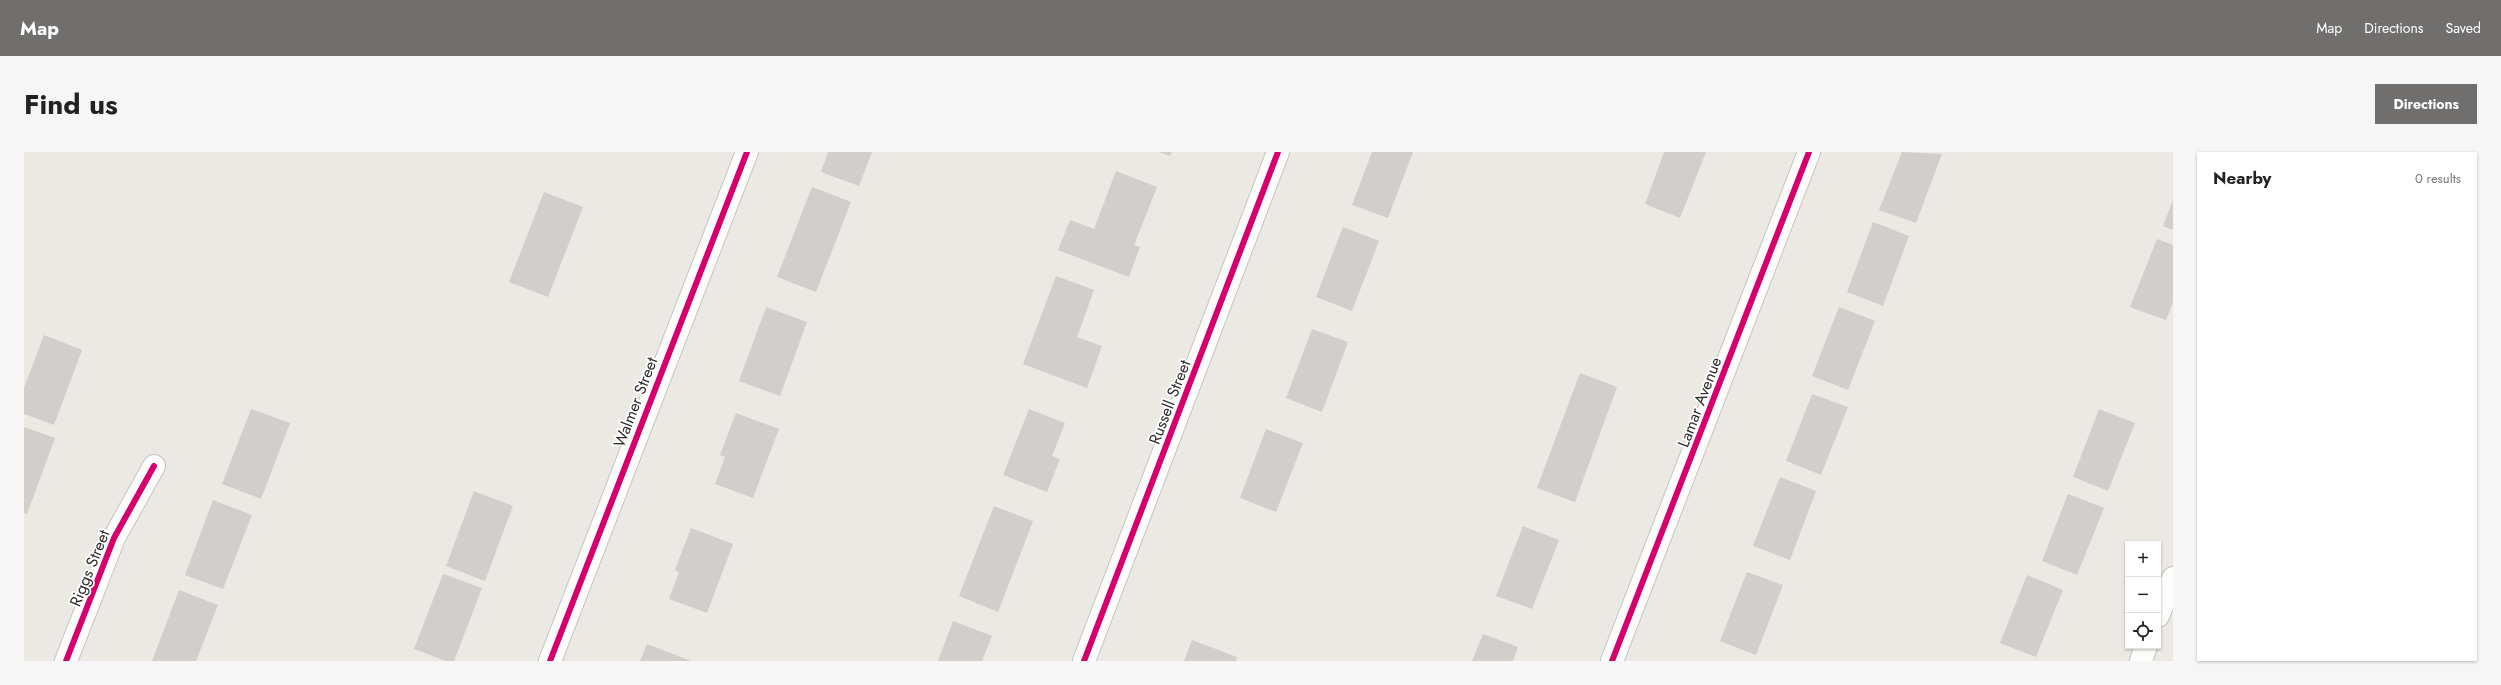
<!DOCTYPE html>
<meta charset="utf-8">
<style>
body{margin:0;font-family:Jost,sans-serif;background:#f6f6f6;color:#222}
.controls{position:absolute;right:12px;bottom:12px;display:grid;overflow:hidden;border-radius:0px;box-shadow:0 1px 3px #0004}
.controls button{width:36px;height:36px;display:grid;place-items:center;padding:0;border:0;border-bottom:1px solid #e0e0e0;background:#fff;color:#222;font:20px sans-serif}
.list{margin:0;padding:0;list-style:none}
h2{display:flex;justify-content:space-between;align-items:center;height:52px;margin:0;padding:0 16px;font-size:17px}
h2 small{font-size:13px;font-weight:400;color:#767676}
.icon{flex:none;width:22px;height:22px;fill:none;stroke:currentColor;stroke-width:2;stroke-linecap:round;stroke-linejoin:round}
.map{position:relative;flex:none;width:2149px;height:509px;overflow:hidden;border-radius:0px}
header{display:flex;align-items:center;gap:24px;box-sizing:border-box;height:56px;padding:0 20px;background:#706f6e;color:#fff}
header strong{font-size:19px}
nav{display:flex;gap:22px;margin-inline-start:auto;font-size:14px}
.intro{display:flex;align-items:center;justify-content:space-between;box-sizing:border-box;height:96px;padding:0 24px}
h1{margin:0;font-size:28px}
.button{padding:10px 18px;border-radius:0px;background:#706f6e;color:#fff;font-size:14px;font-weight:700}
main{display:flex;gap:24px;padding:0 24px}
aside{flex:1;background:#fff;border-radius:0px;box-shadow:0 1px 3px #0004}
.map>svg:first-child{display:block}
.building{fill:#d1cecb}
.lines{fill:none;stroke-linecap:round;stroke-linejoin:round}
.minor-casing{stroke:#c5c4c5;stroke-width:24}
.tertiary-casing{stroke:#c5c4c5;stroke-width:24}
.minor{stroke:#fcfcfb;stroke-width:22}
.tertiary{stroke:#fcfcfb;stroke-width:22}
.cycleway-casing{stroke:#fff;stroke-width:8}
.cycleway{stroke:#d6006c;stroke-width:6}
.labels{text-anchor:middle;stroke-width:3.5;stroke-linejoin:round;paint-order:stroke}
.street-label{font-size:16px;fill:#2e2e2e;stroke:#fff}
</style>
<header>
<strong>Map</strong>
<nav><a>Map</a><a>Directions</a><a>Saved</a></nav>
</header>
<div class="intro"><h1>Find us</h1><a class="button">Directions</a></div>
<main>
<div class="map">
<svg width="2149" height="509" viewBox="0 0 2149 509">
<rect width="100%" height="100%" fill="#ece8e4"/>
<g class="building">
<path d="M804 0H848L835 34 797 20Z"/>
<path d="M1135 0H1148L1146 4Z"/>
<path d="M1348 0H1389L1364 66 1328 53Z"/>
<path d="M1640 0H1682L1656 66 1621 52Z"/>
<path d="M1878 0 1918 2 1892 71 1855 58Z"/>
<path d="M1092 19 1133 35 1110 93 1116 95 1105 125 1034 98 1046 68 1070 77Z"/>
<path d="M788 35 827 50 792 140 753 125Z"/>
<path d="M520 40 559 55 524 145 485 130Z"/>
<path d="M2149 48V78L2139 74Z"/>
<path d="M1849 70 1885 84 1859 154 1823 140Z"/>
<path d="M1319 75 1355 89 1328 159 1292 145Z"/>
<path d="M2133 87 2149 93V150L2142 168 2106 155Z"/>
<path d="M1032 124 1070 138 1053 185 1078 194 1063 236 999 212Z"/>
<path d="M742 155 783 170 756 244 715 229Z"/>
<path d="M1815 155 1851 169 1824 238 1788 224Z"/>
<path d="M1288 177 1324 190 1298 260 1262 246Z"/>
<path d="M20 183 58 198 30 273 0 262V236Z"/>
<path d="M1556 221 1593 235 1551 350 1513 336Z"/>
<path d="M1788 242 1824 255 1797 323 1762 309Z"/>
<path d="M227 257 266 271 237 347 198 332Z"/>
<path d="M1005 257 1041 271 1028 304 1036 307 1023 340 979 323Z"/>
<path d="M2075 257 2111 271 2084 339 2049 325Z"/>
<path d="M712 261 755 277 729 346 691 332 701 305 696 303Z"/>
<path d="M0 275 31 286 3 362 0 361Z"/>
<path d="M1242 277 1279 291 1252 360 1216 346Z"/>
<path d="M1756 325 1792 339 1766 408 1729 394Z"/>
<path d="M450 339 489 354 461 429 422 414Z"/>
<path d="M2044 342 2080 356 2053 423 2018 409Z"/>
<path d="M189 348 228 363 199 437 161 423Z"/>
<path d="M970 354 1009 369 974 460 935 444Z"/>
<path d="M1499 374 1535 388 1508 457 1472 444Z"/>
<path d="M667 376 709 392 683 461 645 447 655 420 651 418Z"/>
<path d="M1723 420 1759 433 1732 503 1696 489Z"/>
<path d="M419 422 458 436 430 509H422L390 497Z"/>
<path d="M2003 423 2039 438 2012 505 1976 491Z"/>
<path d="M155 438 194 453 172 509H128Z"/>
<path d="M929 469 968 484 958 509H914Z"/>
<path d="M1459 482 1494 495 1489 509H1448Z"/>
<path d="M1168 488 1213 505 1212 509H1160Z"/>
<path d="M623 492 667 509H616Z"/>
</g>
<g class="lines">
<g class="minor-casing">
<g id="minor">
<path d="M2134 464 2149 426"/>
<path d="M42 509 90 386 130 314"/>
<path d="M526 509 723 0"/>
<path d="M1060 509 1254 0"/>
<path d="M2117 509 2122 494"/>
</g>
</g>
<g class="tertiary-casing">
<path id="tertiary" d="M1588 509 1785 0"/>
</g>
<use href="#minor" class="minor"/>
<use href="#tertiary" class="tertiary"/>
<g class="cycleway-casing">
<g id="cycleway">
<path d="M42 509 90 386 130 314"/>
<path d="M526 509 723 0"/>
<path d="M1060 509 1254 0"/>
<path d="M1588 509 1785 0"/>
</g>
</g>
<use href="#cycleway" class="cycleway"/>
</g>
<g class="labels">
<g class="street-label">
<text transform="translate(611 250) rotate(-69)" y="6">Walmer Street</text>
<text transform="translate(1145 250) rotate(-69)" y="6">Russell Street</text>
<text transform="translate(1675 250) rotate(-69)" y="6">Lamar Avenue</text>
<text transform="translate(65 416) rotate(-68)" y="6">Riggs Street</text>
</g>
</g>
</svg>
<div class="controls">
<button>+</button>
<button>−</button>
<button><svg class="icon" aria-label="locate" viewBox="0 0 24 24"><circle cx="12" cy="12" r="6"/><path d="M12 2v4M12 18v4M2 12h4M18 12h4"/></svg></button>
</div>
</div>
<aside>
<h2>Nearby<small>0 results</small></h2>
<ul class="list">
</ul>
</aside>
</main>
